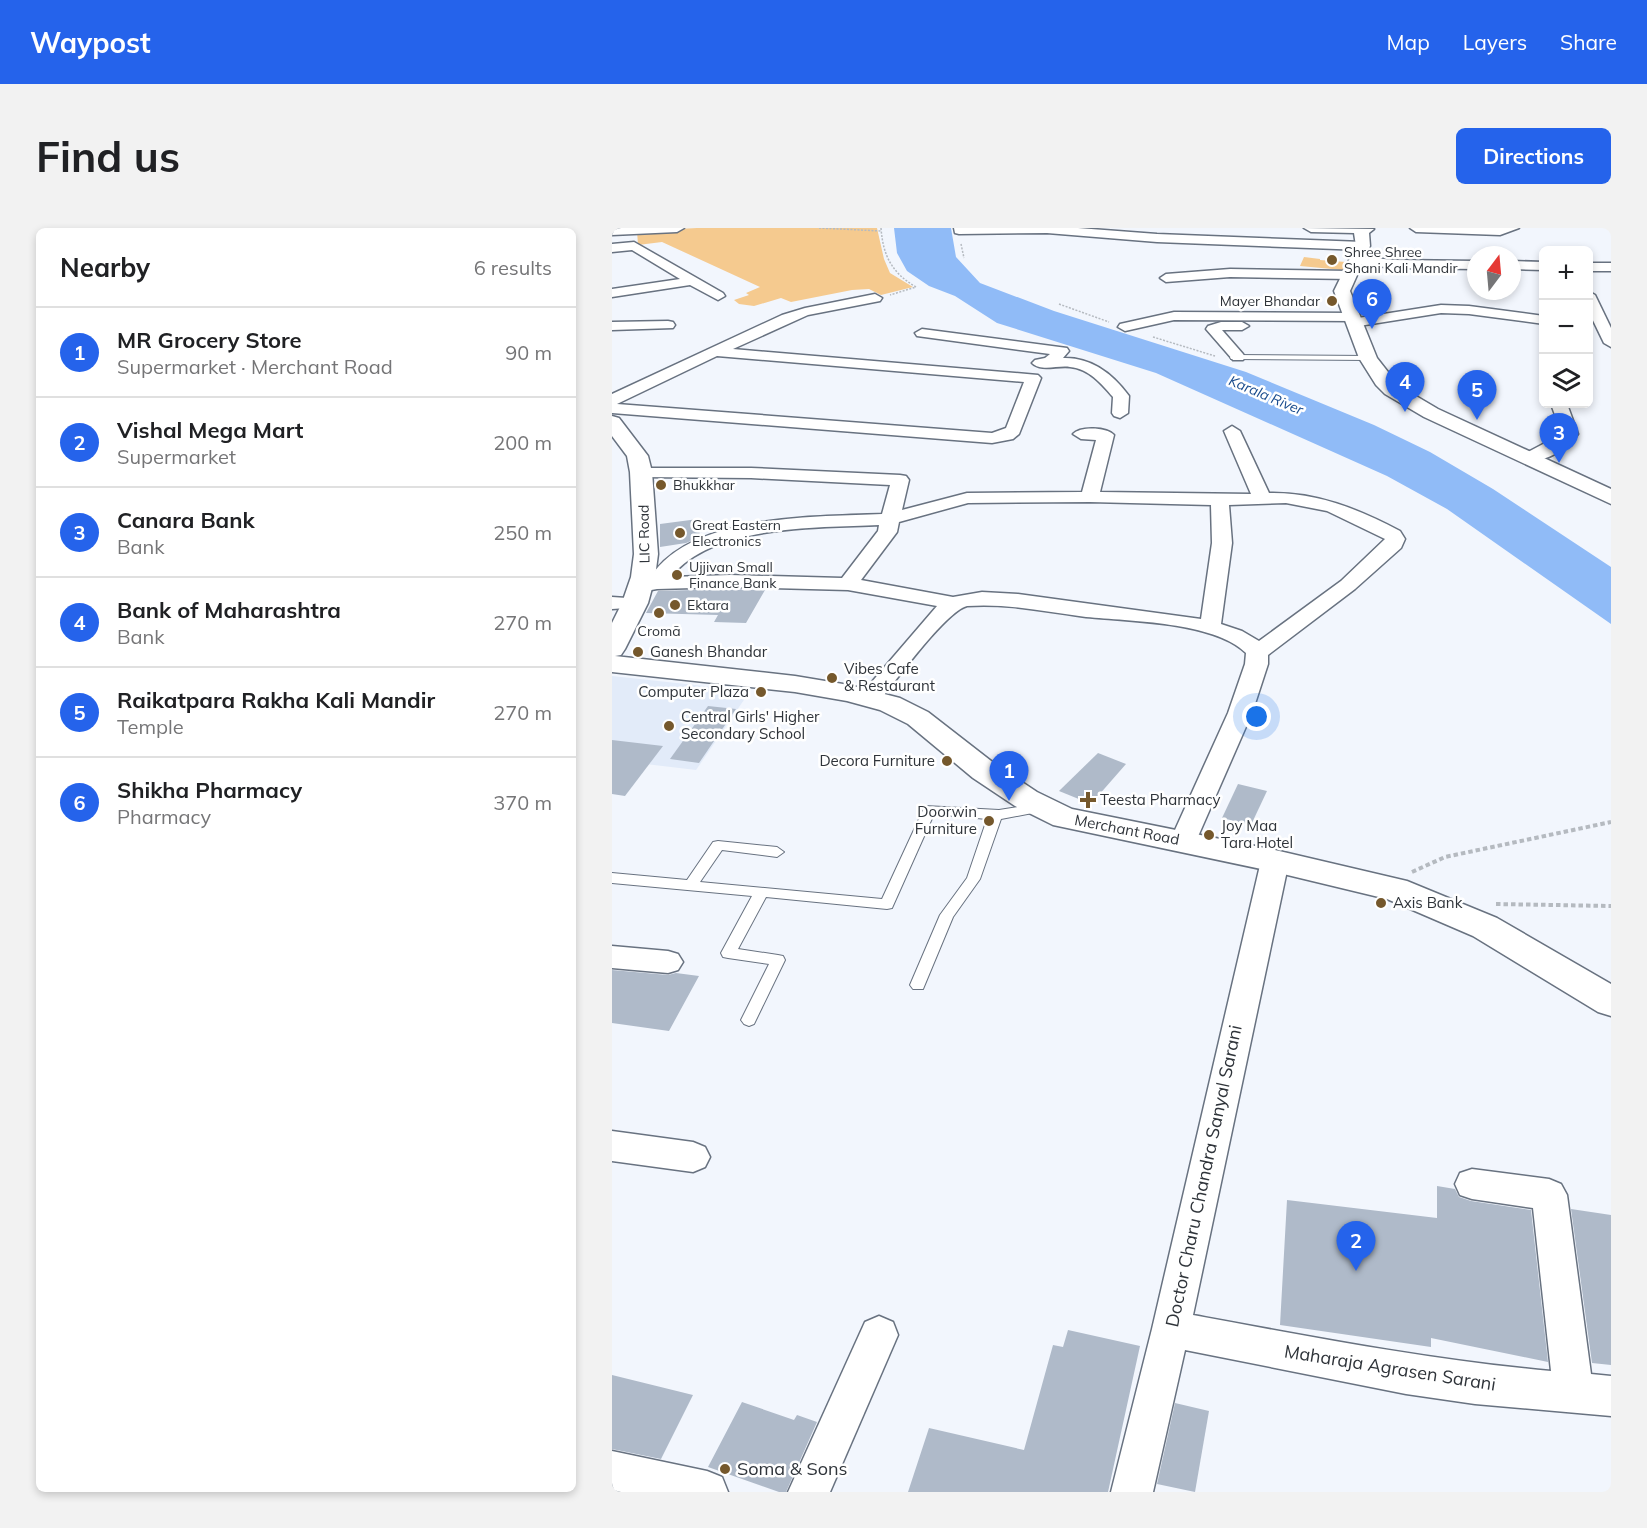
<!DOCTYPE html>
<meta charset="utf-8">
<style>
body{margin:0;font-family:Mulish,sans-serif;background:#f2f2f2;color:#202124}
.controls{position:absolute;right:18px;top:18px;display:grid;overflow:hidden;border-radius:9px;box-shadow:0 3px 9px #0003}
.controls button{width:54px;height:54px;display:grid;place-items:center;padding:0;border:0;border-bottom:2px solid #e0e0e0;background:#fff;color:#202124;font:30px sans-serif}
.compass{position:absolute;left:855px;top:18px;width:54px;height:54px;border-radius:50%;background:#fff;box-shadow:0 3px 9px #0003;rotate:16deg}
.you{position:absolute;left:645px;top:489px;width:21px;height:21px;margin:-15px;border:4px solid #fff;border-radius:50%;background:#1a73e8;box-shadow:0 0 0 9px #1a73e833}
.badge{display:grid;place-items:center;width:39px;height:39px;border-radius:50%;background:#2563eb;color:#fff;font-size:20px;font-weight:700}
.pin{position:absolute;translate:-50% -50px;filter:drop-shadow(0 2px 3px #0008)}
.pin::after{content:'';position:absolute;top:32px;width:21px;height:18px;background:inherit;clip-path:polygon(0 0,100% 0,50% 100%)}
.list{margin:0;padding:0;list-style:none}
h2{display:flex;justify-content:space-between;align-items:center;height:78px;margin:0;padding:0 24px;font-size:26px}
h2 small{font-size:20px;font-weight:400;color:#757577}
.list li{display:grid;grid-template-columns:39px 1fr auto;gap:18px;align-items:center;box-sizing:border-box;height:90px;padding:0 24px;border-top:2px solid #e0e0e0}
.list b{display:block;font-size:22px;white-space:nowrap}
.list p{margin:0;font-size:20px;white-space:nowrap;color:#757577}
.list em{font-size:20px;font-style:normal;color:#757577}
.icon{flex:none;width:33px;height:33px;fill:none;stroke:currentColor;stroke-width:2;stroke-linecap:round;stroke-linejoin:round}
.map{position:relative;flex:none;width:999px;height:1264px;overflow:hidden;border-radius:9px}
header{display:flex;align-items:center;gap:36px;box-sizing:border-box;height:84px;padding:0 30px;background:#2563eb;color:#fff}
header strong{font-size:28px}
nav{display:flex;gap:33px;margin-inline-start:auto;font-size:21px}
.intro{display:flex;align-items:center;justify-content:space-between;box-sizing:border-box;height:144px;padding:0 36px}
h1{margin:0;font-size:42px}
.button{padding:15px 27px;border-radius:9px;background:#2563eb;color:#fff;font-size:21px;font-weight:700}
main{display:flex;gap:36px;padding:0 36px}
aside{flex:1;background:#fff;border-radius:9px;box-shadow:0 3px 9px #0003}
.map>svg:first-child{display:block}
.built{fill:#e2ebf9}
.green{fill:#f5ca8f}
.water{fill:#90bbf7}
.building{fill:#afbac9}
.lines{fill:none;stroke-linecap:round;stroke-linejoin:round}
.lane-casing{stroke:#687280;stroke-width:2}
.street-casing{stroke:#687280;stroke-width:3}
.secondary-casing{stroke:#687280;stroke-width:3}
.path-far1{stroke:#b5bac0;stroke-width:1.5;stroke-dasharray:2 1.5;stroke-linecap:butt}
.path{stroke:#b5bac0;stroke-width:4;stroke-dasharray:4.5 3;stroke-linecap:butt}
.lane{fill:#fff;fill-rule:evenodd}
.street{fill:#fff;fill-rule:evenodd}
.secondary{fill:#fff;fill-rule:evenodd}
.poi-dot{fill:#75582c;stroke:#fff;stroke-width:2}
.labels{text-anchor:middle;stroke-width:5;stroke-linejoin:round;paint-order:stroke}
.far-poi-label{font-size:14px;fill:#2f343a;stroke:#fff;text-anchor:start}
.far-water-label{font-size:14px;font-style:italic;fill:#174a8c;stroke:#fff}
.far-street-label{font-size:14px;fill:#2f343a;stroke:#fff}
.poi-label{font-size:15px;fill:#2f343a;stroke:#fff;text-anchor:start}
.street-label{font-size:15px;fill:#2f343a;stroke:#fff}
.near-street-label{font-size:18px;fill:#2f343a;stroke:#fff}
.near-poi-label{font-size:18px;fill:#2f343a;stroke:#fff;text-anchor:start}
</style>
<header>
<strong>Waypost</strong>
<nav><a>Map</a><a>Layers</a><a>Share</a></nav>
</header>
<div class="intro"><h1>Find us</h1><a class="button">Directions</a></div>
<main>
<aside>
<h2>Nearby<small>6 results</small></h2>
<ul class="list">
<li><span class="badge">1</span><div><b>MR Grocery Store</b><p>Supermarket · Merchant Road</p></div><em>90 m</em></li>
<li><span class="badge">2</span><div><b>Vishal Mega Mart</b><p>Supermarket</p></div><em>200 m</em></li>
<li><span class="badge">3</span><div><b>Canara Bank</b><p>Bank</p></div><em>250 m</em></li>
<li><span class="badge">4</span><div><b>Bank of Maharashtra</b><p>Bank</p></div><em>270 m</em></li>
<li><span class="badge">5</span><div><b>Raikatpara Rakha Kali Mandir</b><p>Temple</p></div><em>270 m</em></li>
<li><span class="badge">6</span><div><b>Shikha Pharmacy</b><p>Pharmacy</p></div><em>370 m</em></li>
</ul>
</aside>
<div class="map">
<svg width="999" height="1264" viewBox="0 0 999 1264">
<rect width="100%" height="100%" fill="#f2f6fd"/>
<path class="built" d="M0 448 138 463 84 542 0 532Z"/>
<g class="green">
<path d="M85 0H265L272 31 278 45 301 59 269 67 257 61 240 62 179 74 169 70 142 78 127 76 122 72 137 67 134 65 148 59 50 14 26 17 25 3Z"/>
<path d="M692 29 708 31V32L734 34 731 42 688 38Z"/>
</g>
<path class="water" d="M282 0H339L344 29 368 55 442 83 634 144 762 197 818 224 881 261 999 339V396L835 281 775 248 544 145 385 95 343 68 317 58 295 43 285 25Z"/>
<g class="building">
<path d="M86 291 88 309 74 315 48 319V296Z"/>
<path d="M118 361 153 362 134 395 102 394 106 387 34 385 46 363Z"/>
<path d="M96 478 124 481 87 535 58 531Z"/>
<path d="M0 512 51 518 13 568 0 566Z"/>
<path d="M486 525 514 536 479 576 447 563Z"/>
<path d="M626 556 655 563 639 597 610 590Z"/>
<path d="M0 742 56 747 64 745 87 748 57 803 0 795Z"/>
<path d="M825 958 843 961 847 969 859 973 919 982 936 1134 819 1110V1119L668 1097 675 972 825 990Z"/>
<path d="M959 981 999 987V1137L980 1135Z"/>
<path d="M456 1102 528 1118 496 1264H296L317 1200 412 1222 441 1117 451 1119Z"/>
<path d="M0 1147 81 1167 49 1231 0 1221Z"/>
<path d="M130 1174 182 1192 185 1187 205 1194 174 1264H167L96 1239Z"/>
<path d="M563 1175 597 1183 583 1264 545 1256Z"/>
</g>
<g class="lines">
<g class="lane-casing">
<g id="lane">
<path d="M622 127 756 128 760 130 756 132 619 131 618 129Z"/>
<path d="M431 575 437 579 436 582 389 591 368 651 341 689 311 761H301L298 757 328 687 355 650 375 591 322 586 280 680 275 681 154 669 126 721 166 727 171 728 173 732 142 796 137 798 132 796 129 792 157 736 116 730 111 729 109 725 140 668 0 655V645L75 652 101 614 106 613 165 619 172 624 165 629 110 622 88 654 270 671 313 578 387 582Z"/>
</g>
</g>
<g class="street-casing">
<g id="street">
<path d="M342 0H466L545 6 751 14 757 18 751 22 545 14 435 5 347 6 343 5Z"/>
<path d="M798 0H907L888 7 804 4Z"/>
<path d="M22 14 111 65 113 68 106 72 78 57 0 69V61L68 51 20 22 0 24V16Z"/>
<path d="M750 29 783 32 864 33V41L783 40 746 36 744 33Z"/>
<path d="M900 33 932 34V42L900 41Z"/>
<rect x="976" y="35" width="23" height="8"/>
<path d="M618 41 738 43 744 47 738 51 618 49 554 54 548 50 554 46Z"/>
<path d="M976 63 983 67 999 100V119L992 115 976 82Z"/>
<path d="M263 66 270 70 268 73 196 87 121 121 426 147 429 150 407 206 401 211 380 215 0 185V166L170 87 193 80ZM105 128 412 154 394 200 380 205 5 176Z"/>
<path d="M829 77 857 78 932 88V96L857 86 829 85 747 98 742 97 741 93 562 92 513 103 506 99 508 96 562 84 740 85 745 86 746 90Z"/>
<path d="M56 93 61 94 63 97 61 100 0 102V94Z"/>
<path d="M609 94H630L637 98 630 102H610L631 126 633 129 631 132H621L594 101 596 98Z"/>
<path d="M310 101 455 120 457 123 451 130C479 129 501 146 517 168L516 185 508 190 502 188 500 185 501 169C489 155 477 141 458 139 446 137 429 144 420 135L423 132 433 130 438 126 305 108 303 105Z"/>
<path d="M939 176H955L966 206C958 219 932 236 916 232L913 228 916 224 950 206Z"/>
<path d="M620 198 628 203 657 265C705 264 746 281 788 303L793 311 789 320 743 361 656 427V436L640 485 584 613 580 619 571 622 562 619 558 613 616 485 633 436 634 425C603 394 517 393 474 389 435 384 396 375 355 378 333 384 283 454 266 475L258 477 250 475 246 470 325 378 236 362 118 359 45 361 28 364 21 362 18 358 21 354 38 350C78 286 203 289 270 286L278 257 139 250 29 249 23 248 20 244 23 240H139L288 247 294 248 297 252 290 282 355 265 470 264 484 212 469 211 461 206C468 198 495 199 502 207L488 264 639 266 612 203ZM478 274 599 277 600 315 589 391 406 366 370 364 341 369 249 352 285 304 287 294 356 275ZM674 275 715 283 773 311 729 353 647 413 630 403 609 396 620 315 617 277ZM267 297 266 303 230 350 118 347 59 349C100 296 208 300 267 297Z"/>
<path d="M0 369 30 371 33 375 30 379 0 381Z"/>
<path d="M663 624 673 626 677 633 581 1087C700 1109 818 1132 939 1143L921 980 860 971 848 967 843 956 848 945 860 941 937 951 949 956 955 967 979 1146 999 1148V1188L863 1176 794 1166 573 1122 541 1264H499L540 1101 649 633 653 626Z"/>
<path d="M0 718 56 723 66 726 71 734 66 742 56 745 0 740Z"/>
<path d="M0 903 81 914 93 919 98 929 93 939 81 944 0 933Z"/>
<path d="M267 1088 281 1094 286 1107 218 1264H176L253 1094Z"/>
<path d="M0 1223 95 1243 110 1249 116 1264H0Z"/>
</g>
</g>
<g class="secondary-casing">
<g id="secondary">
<path d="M0 0H72L65 4 0 7Z"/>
<path d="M692 0 762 1 757 5 758 18 738 63 765 130 787 158 826 181 999 261V276L812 189 773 166 764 157 747 130 722 63 744 18 742 5 699 4Z"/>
<path d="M0 188 7 190 36 228 40 244 46 326 43 349 36 375 13 421 9 427 3 428 183 448 237 457 288 470 316 484 383 536 425 564 460 581 663 622 795 653 885 690 999 756V788L986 784 861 708 775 671 663 644 441 597 403 578 361 550 296 496 268 482 235 473 183 464 0 444V395L10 375 19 349 22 326 18 244 15 228 0 208Z"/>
</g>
</g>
<g class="path-far1">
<path d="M207 0 269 3"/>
<path d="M269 0C271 28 280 45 304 59L278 67"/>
<path d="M349 16 352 30"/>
<path d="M447 76 497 94"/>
<path d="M541 109 603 128"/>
</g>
<g class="path">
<path d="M800 644 833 629 999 594"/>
<path d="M884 676 999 678"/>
</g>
<use href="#lane" class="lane"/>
<use href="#street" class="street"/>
<use href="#secondary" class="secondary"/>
</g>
<g class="poi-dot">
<circle cx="720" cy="32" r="6"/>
<circle cx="720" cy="73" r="6"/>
<circle cx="49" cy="257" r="6"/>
<circle cx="68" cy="305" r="6"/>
<circle cx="65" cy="347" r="6"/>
<circle cx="63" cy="377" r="6"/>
<circle cx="47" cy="385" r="6"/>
<circle cx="26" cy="424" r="6"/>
<circle cx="220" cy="450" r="6"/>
<circle cx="149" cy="464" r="6"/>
<circle cx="57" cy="498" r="6"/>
<circle cx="335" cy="533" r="6"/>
<path d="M473 563h6v6h6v6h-6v6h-6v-6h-6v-6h6z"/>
<circle cx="377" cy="593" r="6"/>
<circle cx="597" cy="607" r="6"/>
<circle cx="769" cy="675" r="6"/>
<circle cx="113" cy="1241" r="6"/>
</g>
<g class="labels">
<g class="far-poi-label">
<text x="732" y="29">Shree Shree<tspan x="732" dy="16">Shani Kali Mandir</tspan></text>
<text x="708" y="78" text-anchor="end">Mayer Bhandar</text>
<text x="61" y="262">Bhukkhar</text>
<text x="80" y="302">Great Eastern<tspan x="80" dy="16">Electronics</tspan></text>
<text x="77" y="344">Ujjivan Small<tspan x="77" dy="16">Finance Bank</tspan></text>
<text x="75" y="382">Ektara</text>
<text x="47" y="408" text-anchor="middle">Cromā</text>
</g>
<g class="far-water-label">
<text transform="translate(654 167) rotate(23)" y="5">Karala River</text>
</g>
<g class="far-street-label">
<text transform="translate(32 306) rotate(-91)" y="5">LIC Road</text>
</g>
<g class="poi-label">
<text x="38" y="429">Ganesh Bhandar</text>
<text x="232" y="446">Vibes Cafe<tspan x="232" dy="17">&amp; Restaurant</tspan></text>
<text x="137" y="469" text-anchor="end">Computer Plaza</text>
<text x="69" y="494">Central Girls' Higher<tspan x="69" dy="17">Secondary School</tspan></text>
<text x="323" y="538" text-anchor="end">Decora Furniture</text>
<text x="488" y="577">Teesta Pharmacy</text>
<text x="365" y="589" text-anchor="end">Doorwin<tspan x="365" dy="17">Furniture</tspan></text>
<text x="609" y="603">Joy Maa<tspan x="609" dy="17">Tara Hotel</tspan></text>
<text x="781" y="680">Axis Bank</text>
</g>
<g class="street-label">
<text transform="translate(515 602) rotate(11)" y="5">Merchant Road</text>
</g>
<g class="near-street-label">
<text transform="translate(592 948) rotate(-78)" y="6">Doctor Charu Chandra Sanyal Sarani</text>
<text transform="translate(778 1140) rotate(9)" y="6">Maharaja Agrasen Sarani</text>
</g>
<g class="near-poi-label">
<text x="125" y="1247">Soma &amp; Sons</text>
</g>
</g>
</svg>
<div class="controls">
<button>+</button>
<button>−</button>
<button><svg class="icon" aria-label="layers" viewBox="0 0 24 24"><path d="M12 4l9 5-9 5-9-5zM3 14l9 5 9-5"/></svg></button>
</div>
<svg class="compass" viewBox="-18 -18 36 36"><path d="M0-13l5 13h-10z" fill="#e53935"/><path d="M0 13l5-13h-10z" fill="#757577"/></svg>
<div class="you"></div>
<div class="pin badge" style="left:397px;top:573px">1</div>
<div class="pin badge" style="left:744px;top:1043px">2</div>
<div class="pin badge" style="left:947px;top:235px">3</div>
<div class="pin badge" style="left:793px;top:184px">4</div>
<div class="pin badge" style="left:865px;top:192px">5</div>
<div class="pin badge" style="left:760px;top:101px">6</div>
</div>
</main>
